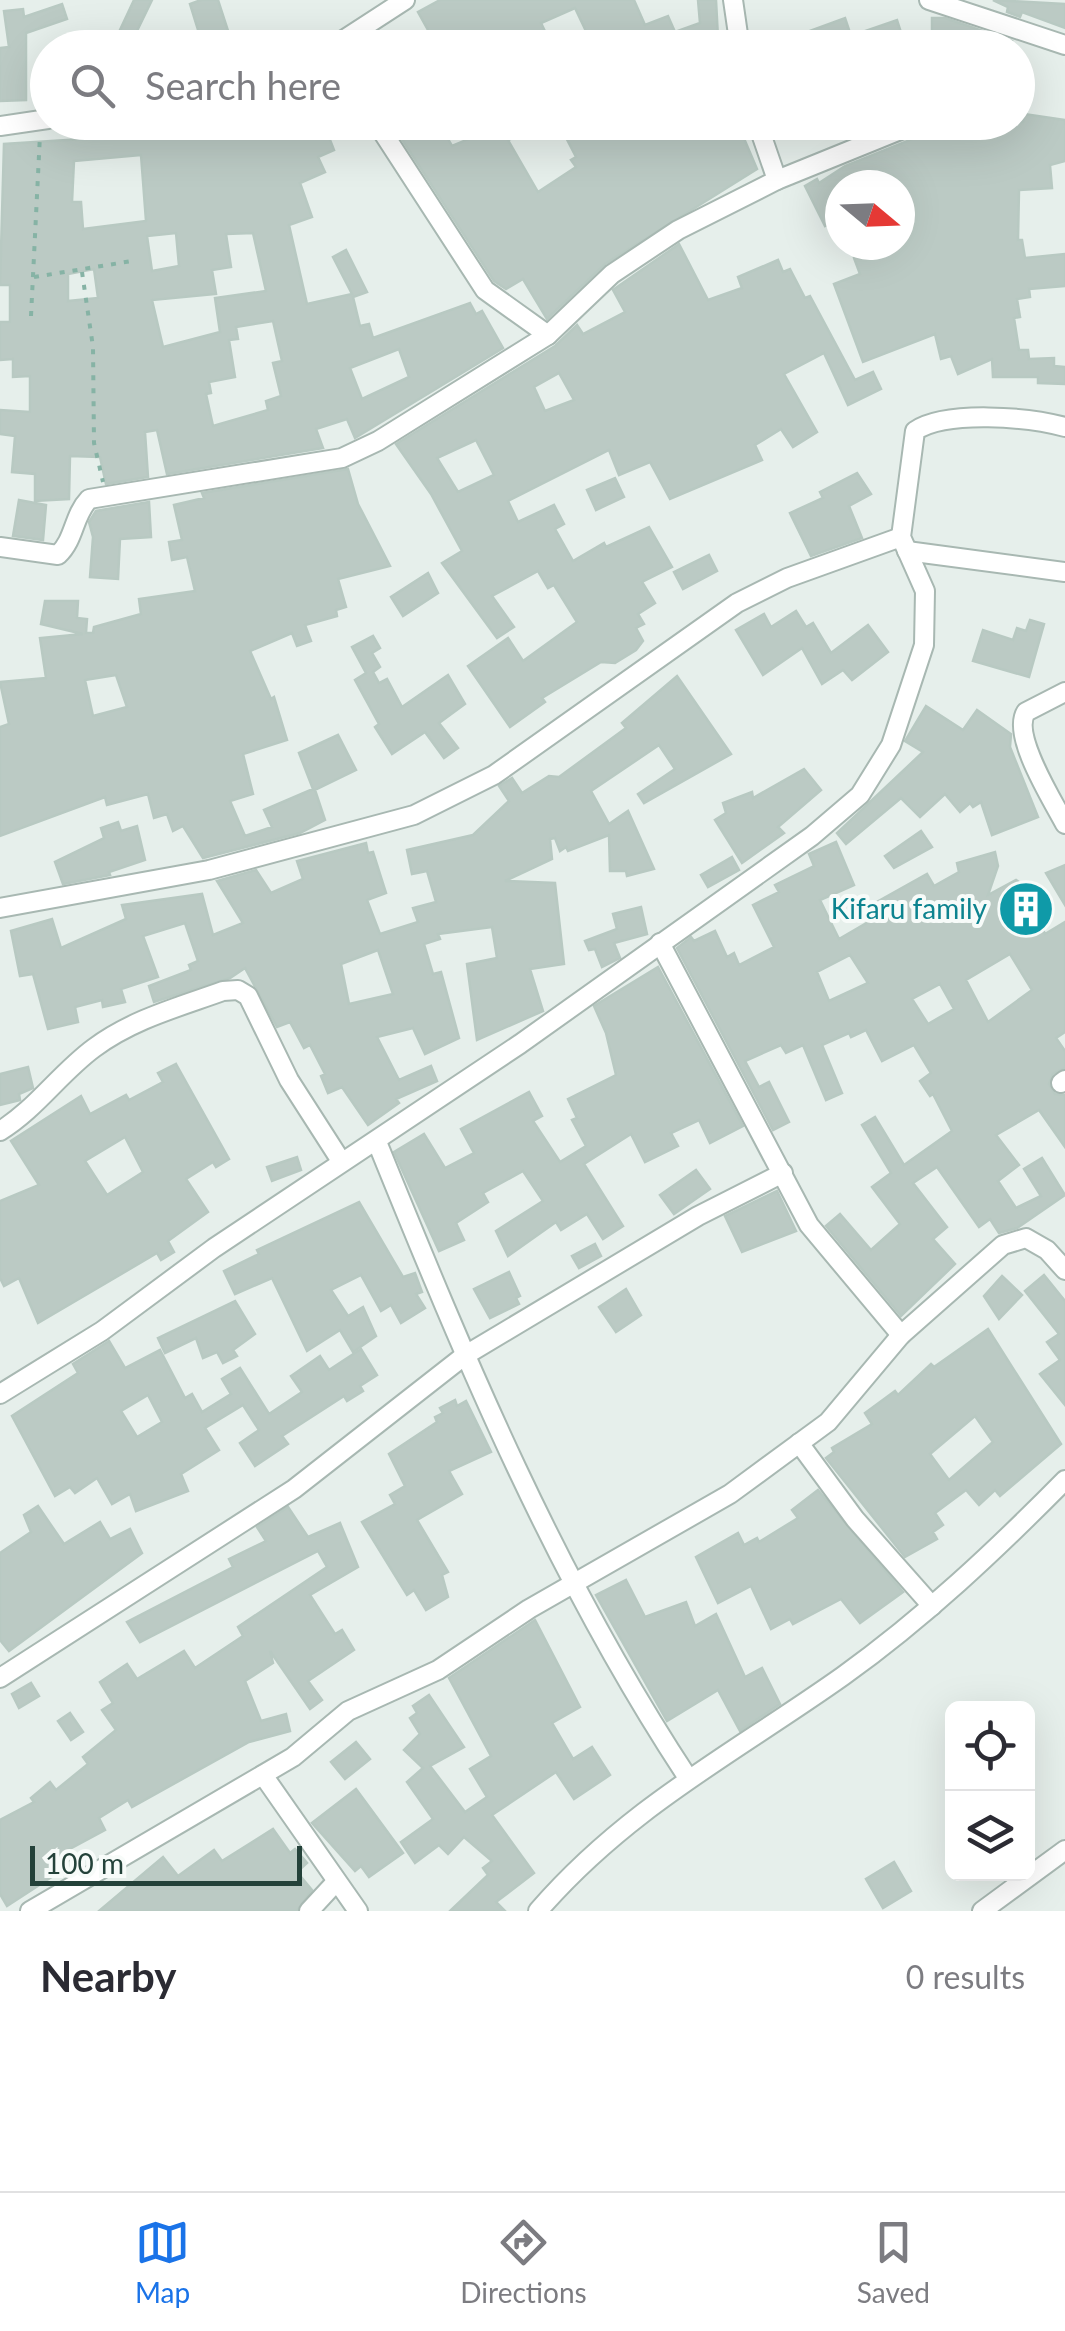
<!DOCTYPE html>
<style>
body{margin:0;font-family:Lato,sans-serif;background:#f7f7f7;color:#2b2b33}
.controls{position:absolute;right:30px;bottom:30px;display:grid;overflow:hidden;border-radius:15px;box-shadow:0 10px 40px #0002}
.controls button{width:90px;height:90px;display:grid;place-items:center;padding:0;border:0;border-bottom:2px solid #e1e1e2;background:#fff;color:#2b2b33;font:50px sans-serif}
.compass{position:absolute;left:825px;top:170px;width:90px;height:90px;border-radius:50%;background:#fff;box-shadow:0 10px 40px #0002;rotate:109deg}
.scale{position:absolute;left:30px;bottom:25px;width:272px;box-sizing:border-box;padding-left:10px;border:5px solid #24423a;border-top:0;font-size:28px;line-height:35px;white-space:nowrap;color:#24423a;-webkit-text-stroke:8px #f7fbf9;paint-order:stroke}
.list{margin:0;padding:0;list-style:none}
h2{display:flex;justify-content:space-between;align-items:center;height:130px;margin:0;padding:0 40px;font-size:42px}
h2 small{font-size:32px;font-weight:400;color:#7c7c81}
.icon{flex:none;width:55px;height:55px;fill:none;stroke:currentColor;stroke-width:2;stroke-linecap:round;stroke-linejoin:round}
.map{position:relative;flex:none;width:1065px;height:1911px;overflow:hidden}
.search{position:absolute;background:#fff;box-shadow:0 10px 40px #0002;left:30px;right:30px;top:30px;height:110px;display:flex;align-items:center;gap:25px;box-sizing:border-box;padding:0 35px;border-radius:55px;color:#7c7c81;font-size:38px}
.sheet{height:280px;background:#fff}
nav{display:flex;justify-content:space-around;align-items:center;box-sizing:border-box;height:140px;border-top:2px solid #e1e1e2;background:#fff;font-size:28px;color:#7c7c81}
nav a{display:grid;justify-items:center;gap:5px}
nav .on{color:#1a73e8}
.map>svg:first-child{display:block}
.building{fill:#bbcac4;stroke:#b8c9c2;stroke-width:2.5;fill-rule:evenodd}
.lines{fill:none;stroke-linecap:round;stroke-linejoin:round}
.minor-casing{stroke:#a8b8b2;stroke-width:22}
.path{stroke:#86b3a5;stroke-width:4;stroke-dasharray:5 8;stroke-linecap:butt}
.minor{stroke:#fff;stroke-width:18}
.labels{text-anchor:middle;stroke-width:8;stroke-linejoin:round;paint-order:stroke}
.culture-label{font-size:28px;fill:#0d838f;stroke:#f7fbf9;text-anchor:end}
</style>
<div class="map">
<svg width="1065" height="1911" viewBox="0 0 1065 1911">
<rect width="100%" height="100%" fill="#e6efeb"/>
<g class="building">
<path d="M134 0H152L134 37 120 30Z"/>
<path d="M201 0H218L230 37 203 46 190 4Z"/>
<path d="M440 0H634L645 25 668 16 675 32 700 23 698 0H716L718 38H709L713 48H636L631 39 616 48H594L575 8 541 23 553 48H438L418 12Z"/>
<path d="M993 0 1065 4V28L1022 12 1020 17 1007 12 1008 7Z"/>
<path d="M62 4 67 19 26 33V100L0 101V48L9 47 4 11 23 9 24 17Z"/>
<path d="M845 18 851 36 897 20 906 48H813L807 32Z"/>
<path d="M932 18H945L1012 41 1010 48H932Z"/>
<path d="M1024 114 1065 120V161L1050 165 1052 188 1019 190 1018 240H1022L1025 258 1065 254V286L1029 289 1030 297 1017 299 1020 317 1014 318 1019 350H1028L1029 359 1054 358V366L1065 367V384L1038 383V377H993L992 359 958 374 951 356 941 359 935 334 863 362 834 284 860 274 854 258 861 255 857 245H900V217L906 215 900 185 893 176 871 185H840V218L825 226 805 186 817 179 819 183 845 166 925 134 940 122H1023Z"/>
<path d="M114 122H323L334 150 318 157 325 172 300 183 312 217 289 225 307 304 352 294 333 257 346 250 367 292 353 297 360 326 369 324 373 338 470 303 476 314 482 311 503 348 355 438 347 419 316 429 323 448 167 474 157 430 145 432 148 477 106 484 100 457 70 456 69 499 35 501V474L12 472 15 436 0 434V410L30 412V376L13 377V359L0 360V322H10V285H0L4 144 115 137ZM141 155 146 221 83 229 81 202H72L74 161ZM176 233 179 266 152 271 147 236ZM253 233 266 291 215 298 220 332 163 347 152 300 216 294 212 270 231 267 226 234ZM94 269 98 298 68 301V274ZM273 321 282 361 273 363 281 396 266 401 268 410 213 426 206 394 211 393 209 382 235 377 229 340 238 339 236 327ZM399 349 409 377 362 399 350 368Z"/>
<path d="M414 122H438L452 146 510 122H550L508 140 538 192 576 167 571 160 576 157 558 122H737L757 169 605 264 547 319 523 279 506 289 494 281 397 132Z"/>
<path d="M679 244 708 300 742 288 738 277 778 260 783 272 790 269 805 298 810 296 855 380 873 372 881 389 848 405 824 353 784 374 817 432 793 447 781 429 755 445 762 460 670 499 650 462 619 475 609 450 508 501 518 522 554 505 564 524 555 529 573 561 604 543 606 547 649 527 672 567 642 582 655 603 638 614 644 624 636 628 643 641 636 650 615 663 601 662 542 698 545 702 510 727 468 666 508 638 523 661 577 622 554 585 548 588 538 571 492 596 514 627 497 638 442 563 462 551 431 494 396 444 555 346 577 325 583 334 625 312 613 290ZM559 373 574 400 545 411 534 387ZM476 440 494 475 458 492 437 458Z"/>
<path d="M348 469 358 504 390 566 338 579 346 607 336 610 337 616 305 625 311 641 297 646 292 633 250 651 271 699 274 697 287 740 243 754 253 794 230 801 245 836 272 827 264 810 313 789 299 753 338 735 356 770 315 790 325 820 300 833 203 858 183 826 173 831 167 814 154 818 148 794 107 805 105 797 0 836V727L9 724 0 682 46 678 40 638 83 634 41 624 45 601H78L77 618 87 619 86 633H93L94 627 141 614 139 599 195 591 187 557 172 560 169 542 182 540 174 505 204 498 202 493ZM116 675 127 707 93 716 85 680Z"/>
<path d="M857 473 871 494 849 506 862 538 811 556 790 513 823 498 820 492Z"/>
<path d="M615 478 624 497 596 510 587 490Z"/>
<path d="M19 500 46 505 43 540 13 536Z"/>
<path d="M149 502 151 537 120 539 118 579 90 577 93 537 89 522 96 511Z"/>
<path d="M709 555 717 571 683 589 674 572Z"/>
<path d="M428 573 438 593 403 616 391 597Z"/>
<path d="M796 611 806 627 813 623 831 653 868 625 888 652 852 680 843 670 822 684 802 648 763 675 736 630 764 614 771 627Z"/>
<path d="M1030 620 1044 624 1029 677 973 661 983 630 1013 640 1017 628 1026 631Z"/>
<path d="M373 636 380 648 372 653 380 667 373 672 379 683 387 679 402 707 448 675 465 704 439 723 458 748 444 758 425 732 392 754 375 727 379 724 355 680 366 673 352 647Z"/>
<path d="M677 676 731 754 644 803 638 794 675 769 659 745 591 791 609 824 628 811 654 869 627 876 626 871H610L609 835 568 851 566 847 560 851 555 838 550 839 552 859 505 881 555 883 564 964 530 969 543 1011 477 1040 467 964 497 958 492 927 438 934 440 939 424 944 433 974 441 972 459 1038 425 1054 413 1028 377 1037 399 1080 431 1066 437 1081 396 1099 399 1103 368 1125 342 1087 328 1093 321 1076 325 1074 310 1045 304 1048 290 1022 277 1027 245 968 230 978 154 1002 149 986 191 970 189 965 198 961 185 923 143 936 158 977 121 989 125 1002 103 1007 102 1000 75 1007 78 1022 48 1029 33 974 20 976 11 931 52 919 61 948 126 919 122 905 202 894 213 935 243 923 217 881 256 870 271 893 303 879 297 861 366 843 368 853 373 852 386 893 367 900 380 934 418 922 413 908 436 902 427 871 412 874 407 850 473 835 509 801 499 786 512 778 522 793 549 776 559 777 626 728 622 723ZM378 950 393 994 349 1004 341 964Z"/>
<path d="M926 706 963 730 977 710 1011 734 1010 747 1038 817 992 835 981 802 973 807 970 803 960 812 945 794 920 817 901 798 846 844 837 833 923 752 905 741Z"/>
<path d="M804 769 821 790 778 827 784 833 742 863 715 820 726 813 723 803 752 792 753 798Z"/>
<path d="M118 822 121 831 137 826 145 860 109 872 110 875 63 884 55 862 104 838 101 828Z"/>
<path d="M921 831 932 847 894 868 885 856Z"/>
<path d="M836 842 854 885 820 900 839 939 875 918 868 907 927 874 934 886 959 872 957 863 995 852 998 866 988 895 1016 880 1022 884 1045 934 1065 922V1032L1056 1038 1065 1051V1068L1053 1074 1049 1084 1055 1094 1065 1095V1147L1039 1110 996 1135 1019 1165 998 1181 1016 1208 1041 1196 1024 1169 1042 1158 1065 1195 1017 1228 999 1233 990 1219 979 1227 937 1167 913 1183 947 1227 933 1239 955 1264 901 1316 826 1226 840 1214 871 1250 900 1224 872 1187 891 1173 862 1125 875 1117 904 1165 952 1131 933 1094 930 1096 920 1081 931 1073 914 1045 882 1061 866 1030 851 1037 849 1033 822 1045 842 1093 826 1100 803 1045 786 1053 781 1045 745 1061 759 1087 769 1082 789 1122 773 1130 677 948 691 937 694 941 715 931 727 957 734 953 739 965 774 947 753 905 779 892 775 885 814 866 809 854ZM1010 954 1032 990 988 1022 966 980ZM850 955 868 983 829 1001 817 972ZM940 984 954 1009 928 1024 912 999Z"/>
<path d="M732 857 739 870 708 887 701 875Z"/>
<path d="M1065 865V905L1046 873Z"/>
<path d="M641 907 647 934 614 943 620 958 602 967 595 949 589 950 585 941 617 929 613 914Z"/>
<path d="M658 967 743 1126 710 1143 699 1120 671 1133 678 1146 645 1162 631 1134 584 1164 623 1226 603 1239 587 1214 561 1230 556 1222 508 1256 496 1231 543 1201 523 1171 483 1193 488 1202 456 1223 464 1240 439 1251 394 1152 424 1134 445 1168 474 1153 461 1129 529 1092 542 1116 533 1121 560 1162 586 1146 572 1120 577 1118 568 1099 616 1075 606 1033 594 1006Z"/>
<path d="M176 1064 229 1159 216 1167 213 1162 186 1179 208 1212 168 1241 174 1252 161 1260 157 1253 38 1323 19 1278 4 1286 0 1278V1201L39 1185 11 1141 81 1096 90 1114 126 1095 129 1100 163 1082 158 1073ZM125 1137 143 1172 107 1195 85 1161Z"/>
<path d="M28 1067 33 1088 19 1094 20 1100 0 1105V1074Z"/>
<path d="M297 1157 301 1170 272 1181 267 1167Z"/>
<path d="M696 1170 710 1189 674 1214 660 1195Z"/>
<path d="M777 1191 796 1231 742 1252 725 1216Z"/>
<path d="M359 1202 403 1277 415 1273 422 1292 416 1294 425 1308 401 1323 391 1305 381 1311 361 1275 331 1290 348 1316 363 1307 376 1336 353 1352 340 1330 307 1351 272 1278 235 1294 224 1271 259 1254 257 1250Z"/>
<path d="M595 1244 601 1256 579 1268 572 1256Z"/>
<path d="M509 1272 520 1296 516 1298 519 1304 490 1318 474 1289Z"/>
<path d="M1044 1275 1065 1301V1405L1040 1374 1060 1360 1047 1342 1059 1334 1025 1291Z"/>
<path d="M1002 1276 1022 1295 999 1319 984 1296Z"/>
<path d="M626 1289 641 1315 616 1332 599 1307Z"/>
<path d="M235 1301 255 1334 233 1350 237 1356 223 1363 217 1352 203 1358 196 1338 165 1353 158 1338Z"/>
<path d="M988 1329 1061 1444 1000 1496 995 1490 979 1505 966 1490 935 1513 943 1525 933 1532 937 1539 905 1557 826 1458 834 1452 832 1448 872 1424 865 1413 895 1391 898 1395 931 1364 934 1367ZM975 1416 993 1442 949 1480 930 1454Z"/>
<path d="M109 1341 125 1368 160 1350 185 1398 192 1394 202 1412 231 1394 222 1379 240 1368 269 1414 302 1392 291 1376 320 1356 329 1370 361 1349 377 1375 360 1386 363 1391 347 1401 344 1396 282 1436 288 1444 255 1466 240 1443 259 1430 243 1405 205 1428 219 1450 181 1474 188 1491 136 1511 130 1494 112 1504 97 1478 75 1493 70 1487 55 1496 12 1416 78 1373 73 1364ZM148 1395 162 1422 137 1437 121 1411Z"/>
<path d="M455 1400 457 1406 466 1401 491 1452 449 1471 462 1494 417 1520 448 1572 442 1575 448 1597 426 1610 414 1590 407 1595 362 1522 395 1504 390 1495 405 1486 389 1454 437 1422 435 1417 443 1413 440 1408Z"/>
<path d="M818 1490 903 1592 860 1623 841 1599 793 1624 790 1619 771 1629 751 1586 718 1603 696 1557 738 1533 744 1545 757 1538 759 1542 798 1518 792 1510Z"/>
<path d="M38 1506 64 1544 100 1522 110 1539 130 1529 142 1553 9 1651 0 1640V1553L31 1532 24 1515Z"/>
<path d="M288 1507 308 1537 340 1523 358 1567 310 1595 335 1634 342 1630 354 1650 308 1681 322 1700 310 1709 270 1651 273 1663 245 1681 261 1721 286 1714 290 1731 249 1742 132 1807 128 1800 99 1818 105 1830 68 1850 73 1857 51 1874 53 1876 7 1906 0 1894V1820L34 1802 31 1798 50 1782 56 1790 88 1764 83 1757 116 1730 102 1710 113 1703 100 1682 127 1664 137 1679 184 1651 195 1668 243 1636 238 1627 327 1567 318 1551 140 1642 127 1622 233 1567 229 1559 266 1541 257 1527Z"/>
<path d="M626 1580 645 1617 686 1602 695 1626 716 1614 745 1677 762 1668 780 1704 740 1731 718 1690 667 1721 596 1595Z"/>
<path d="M535 1620 580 1707 552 1723 573 1759 592 1747 610 1775 574 1799 556 1772 492 1815 534 1873 496 1902 505 1911H450L488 1875 483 1868 492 1861 464 1837 448 1854 439 1845 415 1863 401 1842 433 1819 407 1782 423 1768 404 1750 420 1734 410 1718 417 1713 413 1706 429 1695 464 1747 430 1766 465 1812 487 1797 470 1769 491 1756 449 1678Z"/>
<path d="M31 1683 39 1696 19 1708 12 1694Z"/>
<path d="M70 1713 83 1732 71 1740 58 1721Z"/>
<path d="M356 1742 370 1759 345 1779 331 1762Z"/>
<path d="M356 1789 403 1853 369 1877 361 1866 355 1871 312 1823Z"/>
<path d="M273 1829 290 1853 295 1849 307 1863 297 1872 312 1890 297 1911H99L163 1857 178 1876 214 1850 222 1861Z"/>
<path d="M894 1862 911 1891 883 1908 866 1879Z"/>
</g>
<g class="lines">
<g class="minor-casing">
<g id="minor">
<path d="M733 0 740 48"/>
<path d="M929 0 1065 45"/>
<path d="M331 48 405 0"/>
<path d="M376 122 485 290 548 335"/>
<path d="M0 126 48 119"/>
<path d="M777 180 920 122"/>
<path d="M0 547 58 555C75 539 73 516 89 499L342 458 378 441 548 335 612 274 678 230 777 180 757 122"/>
<path d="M907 551 1065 572"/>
<path d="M1065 692 1026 712C1011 735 1053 801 1065 824"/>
<path d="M0 908 209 870 414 815 494 775 737 603 787 578 901 537"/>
<path d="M660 943 809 1225 901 1335"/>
<path d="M1061 1083 1065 1080"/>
<path d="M0 1131C36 1109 60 1073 94 1048 133 1019 179 1007 223 991L238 990 248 996 289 1080 341 1161"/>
<path d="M377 1142C467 1364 556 1578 688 1778"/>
<path d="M0 1394 102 1331 214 1248 520 1044 812 836 860 795 891 745 924 645 925 591 901 537 915 431C946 410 1029 417 1065 427"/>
<path d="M799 1443 855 1519 932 1606"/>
<path d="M0 1678 294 1489 464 1356 698 1216 783 1173"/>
<path d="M263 1775 358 1911"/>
<path d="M30 1911 293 1757 348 1711 438 1670 529 1609 730 1494 828 1422 901 1335 1003 1245 1026 1238 1047 1250 1065 1270"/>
<path d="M309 1911 335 1883"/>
<path d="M538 1911C628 1807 733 1754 843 1676 924 1618 996 1550 1065 1480"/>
<path d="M982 1911 1065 1850"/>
</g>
</g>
<g class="path">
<path d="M82 272 93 347 94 443 103 482"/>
<path d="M34 277 132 261"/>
<path d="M31 316 40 135"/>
</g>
<use href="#minor" class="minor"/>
</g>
<defs>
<g id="building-disc" transform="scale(2.875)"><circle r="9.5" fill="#0f9aa8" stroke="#f7fbf9"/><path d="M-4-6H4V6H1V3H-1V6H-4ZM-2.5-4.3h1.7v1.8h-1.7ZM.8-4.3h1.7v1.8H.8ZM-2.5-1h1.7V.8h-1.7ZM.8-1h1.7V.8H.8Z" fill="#fff"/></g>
</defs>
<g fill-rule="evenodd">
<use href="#building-disc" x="1026" y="909"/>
</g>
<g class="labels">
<g class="culture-label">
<text x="987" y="919">Kifaru family</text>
</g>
</g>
</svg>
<div class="controls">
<button><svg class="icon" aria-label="locate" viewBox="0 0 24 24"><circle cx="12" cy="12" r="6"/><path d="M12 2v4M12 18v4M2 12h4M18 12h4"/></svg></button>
<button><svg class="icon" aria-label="layers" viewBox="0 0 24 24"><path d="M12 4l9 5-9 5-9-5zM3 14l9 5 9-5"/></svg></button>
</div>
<svg class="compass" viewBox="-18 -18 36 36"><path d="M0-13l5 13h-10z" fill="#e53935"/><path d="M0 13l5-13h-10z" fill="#7c7c81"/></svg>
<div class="scale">100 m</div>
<div class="search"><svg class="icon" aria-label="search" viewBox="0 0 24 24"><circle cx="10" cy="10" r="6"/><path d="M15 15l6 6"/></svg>Search here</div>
</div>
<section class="sheet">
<h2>Nearby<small>0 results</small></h2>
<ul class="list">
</ul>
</section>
<nav>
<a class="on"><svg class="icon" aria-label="map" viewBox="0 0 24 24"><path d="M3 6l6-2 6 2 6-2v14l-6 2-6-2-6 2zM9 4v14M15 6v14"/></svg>Map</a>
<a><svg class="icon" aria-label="directions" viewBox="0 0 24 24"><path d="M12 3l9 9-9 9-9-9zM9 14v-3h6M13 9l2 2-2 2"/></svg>Directions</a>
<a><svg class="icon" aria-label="saved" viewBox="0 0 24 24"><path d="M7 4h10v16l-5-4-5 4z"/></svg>Saved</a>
</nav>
